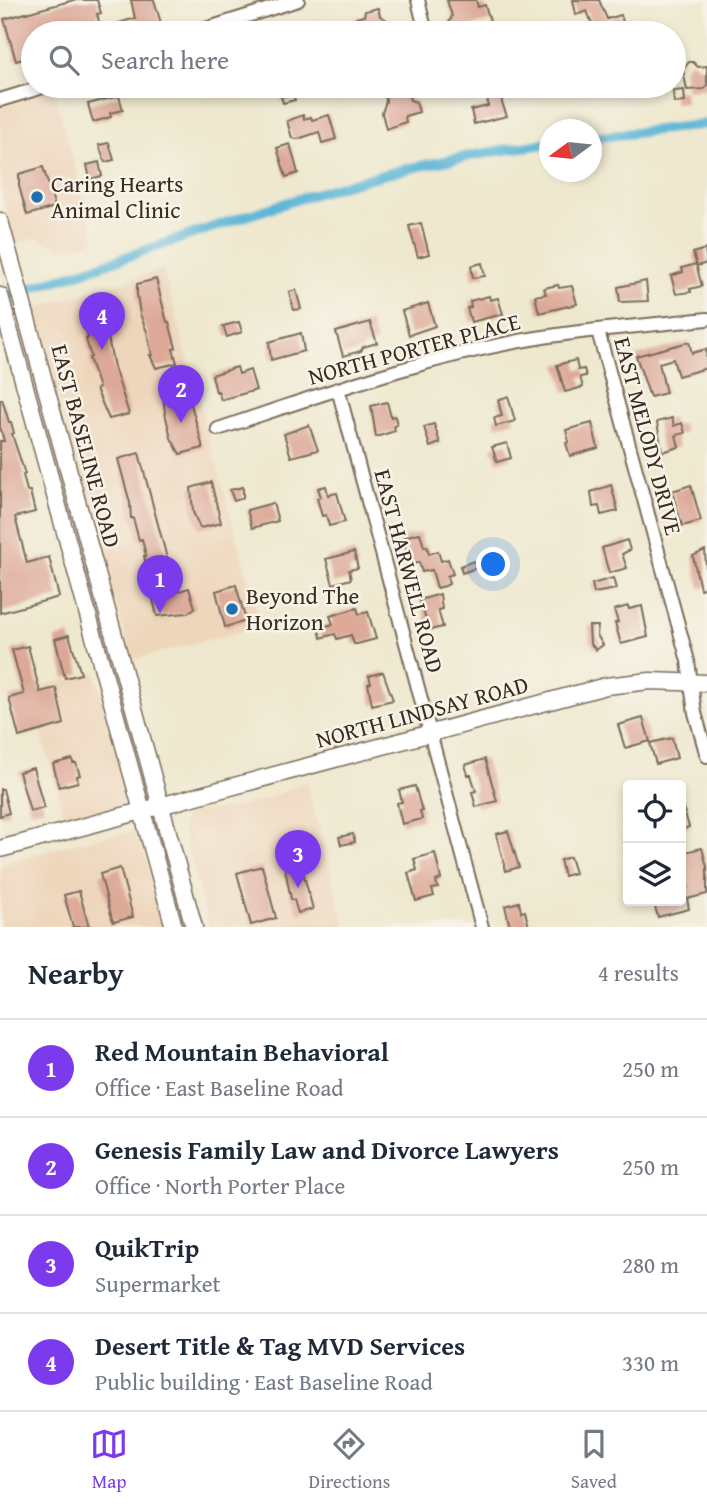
<!DOCTYPE html>
<meta charset="utf-8">
<style>
body{margin:0;font-family:"Gentium Book Plus",serif;background:#f6f6f7;color:#1f2937}
.controls{position:absolute;right:21px;bottom:21px;display:grid;overflow:hidden;border-radius:7px;box-shadow:0 4px 10px #0003}
.controls button{width:63px;height:63px;display:grid;place-items:center;padding:0;border:0;border-bottom:2px solid #e0e1e3;background:#fff;color:#1f2937;font:35px sans-serif}
.compass{position:absolute;left:539px;top:119px;width:63px;height:63px;border-radius:50%;background:#fff;box-shadow:0 4px 10px #0003;rotate:255deg}
.you{position:absolute;left:494px;top:565px;width:24px;height:24px;margin:-18px;border:5px solid #fff;border-radius:50%;background:#1a73e8;box-shadow:0 0 0 10px #1a73e833}
.badge{display:grid;place-items:center;width:46px;height:46px;border-radius:50%;background:#7c3aed;color:#fff;font-size:23px;font-weight:700}
.pin{position:absolute;translate:-50% -58px;filter:drop-shadow(0 2px 4px #0008)}
.pin::after{content:'';position:absolute;top:37px;width:24px;height:21px;background:inherit;clip-path:polygon(0 0,100% 0,50% 100%)}
.list{margin:0;padding:0;list-style:none}
h2{display:flex;justify-content:space-between;align-items:center;height:91px;margin:0;padding:0 28px;font-size:30px}
h2 small{font-size:23px;font-weight:400;color:#747a83}
.list li{display:grid;grid-template-columns:46px 1fr auto;gap:21px;align-items:center;box-sizing:border-box;height:98px;padding:0 28px;border-top:2px solid #e0e1e3}
.list b{display:block;font-size:26px;white-space:nowrap}
.list p{margin:0;font-size:23px;white-space:nowrap;color:#747a83}
.list em{font-size:23px;font-style:normal;color:#747a83}
.icon{flex:none;width:38px;height:38px;fill:none;stroke:currentColor;stroke-width:2;stroke-linecap:round;stroke-linejoin:round}
.map{position:relative;flex:none;width:707px;height:927px;overflow:hidden}
.search{position:absolute;background:#fff;box-shadow:0 4px 10px #0003;left:21px;right:21px;top:21px;height:77px;display:flex;align-items:center;gap:18px;box-sizing:border-box;padding:0 24px;border-radius:38px;color:#747a83;font-size:26px}
.sheet{height:483px;background:#fff}
nav{display:flex;justify-content:space-around;align-items:center;box-sizing:border-box;height:98px;border-top:2px solid #e0e1e3;background:#fff;font-size:19px;color:#747a83}
nav a{display:grid;justify-items:center;gap:4px}
nav .on{color:#7c3aed}
.map>svg:first-child{display:block}
.built{fill:#eed6bb}
.lines{fill:none;stroke-linecap:round;stroke-linejoin:round}
.canal{stroke:#58b5d6;stroke-width:10}
.building{fill:#dda897}
.minor-casing{stroke:#7a6c5c;stroke-width:16}
.major-casing{stroke:#7a6c5c;stroke-width:19}
.minor{stroke:#fff;stroke-width:12}
.major{stroke:#fff;stroke-width:16}
.poi-dot{fill:#1f6fb2;stroke:#f7f3e8;stroke-width:2.5}
.labels{text-anchor:middle;stroke-width:5;stroke-linejoin:round;paint-order:stroke}
.poi-label{font-size:23px;fill:#3b2a1e;stroke:#f7f3e8;text-anchor:start}
.street-label{font-size:23px;fill:#3b2a1e;stroke:#f7f3e8}
</style>
<div class="map">
<svg width="707" height="927" viewBox="0 0 707 927">
<rect width="100%" height="100%" fill="#f7f3e8"/>
<filter id="ink" filterUnits="userSpaceOnUse"><feTurbulence type="fractalNoise" baseFrequency=".0143" numOctaves="2"/><feDisplacementMap in="SourceGraphic" scale="14" xChannelSelector="R" yChannelSelector="G"/><feConvolveMatrix kernelMatrix="1 2 1 2 8 2 1 2 1" color-interpolation-filters="sRGB"/></filter>
<filter id="wash" filterUnits="userSpaceOnUse"><feTurbulence type="fractalNoise" baseFrequency=".00686" numOctaves="4" result="noise"/><feDisplacementMap in="SourceGraphic" scale="28" xChannelSelector="R" yChannelSelector="G"/><feGaussianBlur stdDeviation="1.57" result="paint"/><feColorMatrix in="noise" values="0 0 0 0 0 0 0 0 0 0 0 0 0 0 0 0 0 1.4 0 .05"/><feComposite in="paint" operator="in"/></filter>
<g filter="url(#wash)">
<rect width="100%" height="100%" fill="#eee8ce"/>
<g class="built">
<path d="M53 88 96 240 67 250 36 238 15 244 0 187V107Z"/>
<path d="M163 269 261 626 132 660 33 309Z"/>
<path d="M95 672 128 797 120 805 65 819 30 690Z"/>
<path d="M306 782 346 927H209L181 826 185 817 196 812 238 807 267 799Z"/>
<path d="M133 831 141 840 165 927H0V865L71 844Z"/>
</g>
<g class="lines">
<g class="canal">
<path d="M592 138 707 124"/>
<path d="M0 298C97 269 192 233 289 202 373 174 462 155 550 143"/>
</g>
</g>
<g id="blocks">
<g class="building">
<path d="M74 0H97L101 13 97 14 102 33H33V56L16 61 4 19Z"/>
<path d="M131 0H154L164 33H121L119 23 135 18Z"/>
<path d="M447 0H476L478 7 485 5 490 21 453 31 449 23 452 16Z"/>
<path d="M573 0H599L607 19 621 15 623 22 604 29 605 33H596L587 11 576 15Z"/>
<path d="M378 8 380 16 387 20 395 33H360L356 18 364 16 365 11Z"/>
<path d="M689 62H693L698 67 707 66V86L704 89 687 90 683 70Z"/>
<path d="M278 86H306L307 88 292 92 295 100 283 103Z"/>
<path d="M384 86H405L410 100 416 102 419 112 405 116 406 122 386 129 382 113 386 101Z"/>
<path d="M487 86H501L502 103 507 116 474 124 471 110 488 106Z"/>
<path d="M684 90 685 102 674 103 673 91Z"/>
<path d="M119 96 123 110 110 113 111 117 93 122 88 104Z"/>
<path d="M303 115 304 119 311 117 312 120 329 115 336 139 322 143 319 132 298 139 292 138 287 121Z"/>
<path d="M109 143 114 160 105 162 99 145Z"/>
<path d="M290 144 298 173 286 177 277 148Z"/>
<path d="M99 162 102 176 90 179 87 165Z"/>
<path d="M43 167 55 207 27 215 19 186V174Z"/>
<path d="M421 223 429 254 418 257 409 226Z"/>
<path d="M705 249 707 263 697 266 693 253Z"/>
<path d="M482 263 485 276 473 278 471 266Z"/>
<path d="M696 264 702 286 690 289 691 292 676 294 671 276 683 272 682 268Z"/>
<path d="M156 279 167 322H169L176 348 173 349 177 363 156 368 150 355H152L147 332 140 314 137 295V284Z"/>
<path d="M646 281 648 301 620 302 618 287Z"/>
<path d="M558 285 559 288 572 286 577 304 539 313 535 296 546 294 544 288Z"/>
<path d="M296 290 301 309 294 310 289 292Z"/>
<path d="M489 296 490 300 498 298 503 314 471 322 467 308 471 307 470 301Z"/>
<path d="M428 303 435 326 409 335 402 311Z"/>
<path d="M239 322 242 332 227 337 223 326Z"/>
<path d="M370 322 377 343 363 347 361 351 343 356 336 332Z"/>
<path d="M106 328 114 367 129 414 109 419 96 389 99 388 89 358 91 357 86 339 88 338 87 333Z"/>
<path d="M301 333 304 351 271 360 269 342Z"/>
<path d="M689 342 692 353 706 349 707 368 678 376 673 359 659 363 666 393 650 397 636 356Z"/>
<path d="M576 360 578 370 584 369 586 376 580 377 583 387 565 392 557 365Z"/>
<path d="M237 367 239 374 250 370 256 390 221 400 218 391 216 392 212 375Z"/>
<path d="M187 389 203 448 180 454 171 438 165 413 163 396Z"/>
<path d="M508 396 515 421 496 426 494 418 502 416 498 400Z"/>
<path d="M0 399H2L9 422H11L14 433 12 434 25 474 23 475 27 491H30L35 512 15 517 27 563 49 557 59 597 0 613V441H4L0 427Z"/>
<path d="M387 402 391 417 395 416 397 425 394 426 395 431 376 437 371 406Z"/>
<path d="M672 418 674 426 682 423 685 433 676 435 679 447 662 452 657 422Z"/>
<path d="M592 423 598 448 570 456 566 443 569 442 566 430Z"/>
<path d="M434 424 440 443 430 447 424 427Z"/>
<path d="M309 425 318 450 291 457 284 434Z"/>
<path d="M507 443 511 458 497 462 492 447Z"/>
<path d="M139 453 176 592 189 588 195 608 187 613 157 616 147 575 149 574 144 556H146L142 539 139 540 133 518H131L130 503 118 459Z"/>
<path d="M211 482 221 523 200 528 193 512 191 488Z"/>
<path d="M611 485 618 511 601 515 599 506 593 507 591 492Z"/>
<path d="M691 485 701 521 682 526 672 491Z"/>
<path d="M326 486 328 495 337 493 345 522 329 526 326 515 322 516 317 498 321 497 318 488Z"/>
<path d="M243 487V498L234 501 230 490Z"/>
<path d="M273 503 278 521 252 528 247 510Z"/>
<path d="M420 533 424 547 427 546 429 554 438 551 441 561 448 559 453 574 447 576 449 584 445 586 437 588 432 570 422 572 419 562 411 565 403 537Z"/>
<path d="M627 540 630 550 622 554 627 568 609 573 602 548Z"/>
<path d="M705 550 707 587 700 589 693 556Z"/>
<path d="M354 552 358 568 349 570 351 579 333 584 326 559Z"/>
<path d="M474 561 476 568 462 573 460 566Z"/>
<path d="M613 578 616 589 594 593 592 584Z"/>
<path d="M236 585 246 621 225 627 216 591Z"/>
<path d="M440 594 442 609 438 610 443 627 429 630 420 600Z"/>
<path d="M628 606 629 609 642 606 648 637 621 644 615 623 618 622 614 610Z"/>
<path d="M357 608 359 614 368 612 376 639 357 644H354L351 635 337 639 335 634 321 638 319 628 333 624 330 616Z"/>
<path d="M589 626H598L597 635 603 645 596 650 590 643Z"/>
<path d="M69 635 81 674 65 678 55 639Z"/>
<path d="M28 646 40 692 56 688 64 724 19 737 9 698 24 694 12 650Z"/>
<path d="M383 672 393 700 372 705 368 684 371 683 369 676Z"/>
<path d="M643 718 650 741 625 748 618 725Z"/>
<path d="M672 738 677 758 656 764 650 743Z"/>
<path d="M72 759 73 763H76L80 775 77 776 78 782 59 787 53 764Z"/>
<path d="M485 759 497 801 476 807 472 792 476 791 471 775H468L465 765Z"/>
<path d="M33 768 44 808 30 811 19 772Z"/>
<path d="M415 786 422 811H420L422 819 402 824 397 803 402 802 399 790Z"/>
<path d="M0 789H3L9 813 0 816Z"/>
<path d="M681 807H683L689 827 681 830Z"/>
<path d="M508 831 519 867 506 871 496 834Z"/>
<path d="M353 834 355 842 341 845 339 837Z"/>
<path d="M702 848 707 867V894L687 899 689 909 658 917 653 901H681V887H688L683 870 681 871V853Z"/>
<path d="M435 853 441 879 436 881 438 888 432 889 434 896 416 901 408 873 417 870 414 859Z"/>
<path d="M298 854 313 909 298 913 294 900 291 899 283 859Z"/>
<path d="M570 857 575 873 564 876 560 860Z"/>
<path d="M262 866 276 918 251 925 237 873Z"/>
<path d="M120 868 133 917 113 922 100 874Z"/>
<path d="M79 891 89 927H73L64 895Z"/>
<path d="M519 902 521 912 525 911 529 927H510L505 906Z"/>
</g>
</g>
</g>
<g filter="url(#ink)">
<use href="#blocks" fill-opacity="0" stroke="#7a6c5c" stroke-width="2"/>
<g class="lines">
<g class="minor-casing">
<g id="minor">
<path d="M418 0 426 33"/>
<path d="M193 33 298 0"/>
<path d="M0 100 46 86"/>
<path d="M598 331 688 661 695 713 707 756"/>
<path d="M338 389 482 927"/>
<path d="M218 429C323 394 428 356 537 338 593 329 651 325 707 319"/>
</g>
</g>
<g class="major-casing">
<g id="major">
<path d="M0 221 194 927"/>
<path d="M0 296 174 927"/>
<path d="M0 849 606 686 650 681 707 683"/>
</g>
</g>
<use href="#minor" class="minor"/>
<use href="#major" class="major"/>
</g>
</g>
<g class="poi-dot">
<circle cx="37" cy="197" r="7"/>
<circle cx="232" cy="609" r="7"/>
</g>
<g class="labels">
<g class="poi-label">
<text x="51" y="192">Caring Hearts<tspan x="51" dy="26">Animal Clinic</tspan></text>
<text x="246" y="604">Beyond The<tspan x="246" dy="26">Horizon</tspan></text>
</g>
<g class="street-label">
<text transform="translate(414 349) rotate(-15)" y="8">NORTH PORTER PLACE</text>
<text transform="translate(648 436) rotate(75)" y="8">EAST MELODY DRIVE</text>
<text transform="translate(86 446) rotate(75)" y="8">EAST BASELINE ROAD</text>
<text transform="translate(409 571) rotate(75)" y="8">EAST HARWELL ROAD</text>
<text transform="translate(422 712) rotate(-15)" y="8">NORTH LINDSAY ROAD</text>
</g>
</g>
</svg>
<div class="controls">
<button><svg class="icon" aria-label="locate" viewBox="0 0 24 24"><circle cx="12" cy="12" r="6"/><path d="M12 2v4M12 18v4M2 12h4M18 12h4"/></svg></button>
<button><svg class="icon" aria-label="layers" viewBox="0 0 24 24"><path d="M12 4l9 5-9 5-9-5zM3 14l9 5 9-5"/></svg></button>
</div>
<svg class="compass" viewBox="-18 -18 36 36"><path d="M0-13l5 13h-10z" fill="#e53935"/><path d="M0 13l5-13h-10z" fill="#747a83"/></svg>
<div class="you"></div>
<div class="pin badge" style="left:160px;top:613px">1</div>
<div class="pin badge" style="left:181px;top:423px">2</div>
<div class="pin badge" style="left:298px;top:888px">3</div>
<div class="pin badge" style="left:102px;top:350px">4</div>
<div class="search"><svg class="icon" aria-label="search" viewBox="0 0 24 24"><circle cx="10" cy="10" r="6"/><path d="M15 15l6 6"/></svg>Search here</div>
</div>
<section class="sheet">
<h2>Nearby<small>4 results</small></h2>
<ul class="list">
<li><span class="badge">1</span><div><b>Red Mountain Behavioral</b><p>Office · East Baseline Road</p></div><em>250 m</em></li>
<li><span class="badge">2</span><div><b>Genesis Family Law and Divorce Lawyers</b><p>Office · North Porter Place</p></div><em>250 m</em></li>
<li><span class="badge">3</span><div><b>QuikTrip</b><p>Supermarket</p></div><em>280 m</em></li>
<li><span class="badge">4</span><div><b>Desert Title &amp; Tag MVD Services</b><p>Public building · East Baseline Road</p></div><em>330 m</em></li>
</ul>
</section>
<nav>
<a class="on"><svg class="icon" aria-label="map" viewBox="0 0 24 24"><path d="M3 6l6-2 6 2 6-2v14l-6 2-6-2-6 2zM9 4v14M15 6v14"/></svg>Map</a>
<a><svg class="icon" aria-label="directions" viewBox="0 0 24 24"><path d="M12 3l9 9-9 9-9-9zM9 14v-3h6M13 9l2 2-2 2"/></svg>Directions</a>
<a><svg class="icon" aria-label="saved" viewBox="0 0 24 24"><path d="M7 4h10v16l-5-4-5 4z"/></svg>Saved</a>
</nav>
